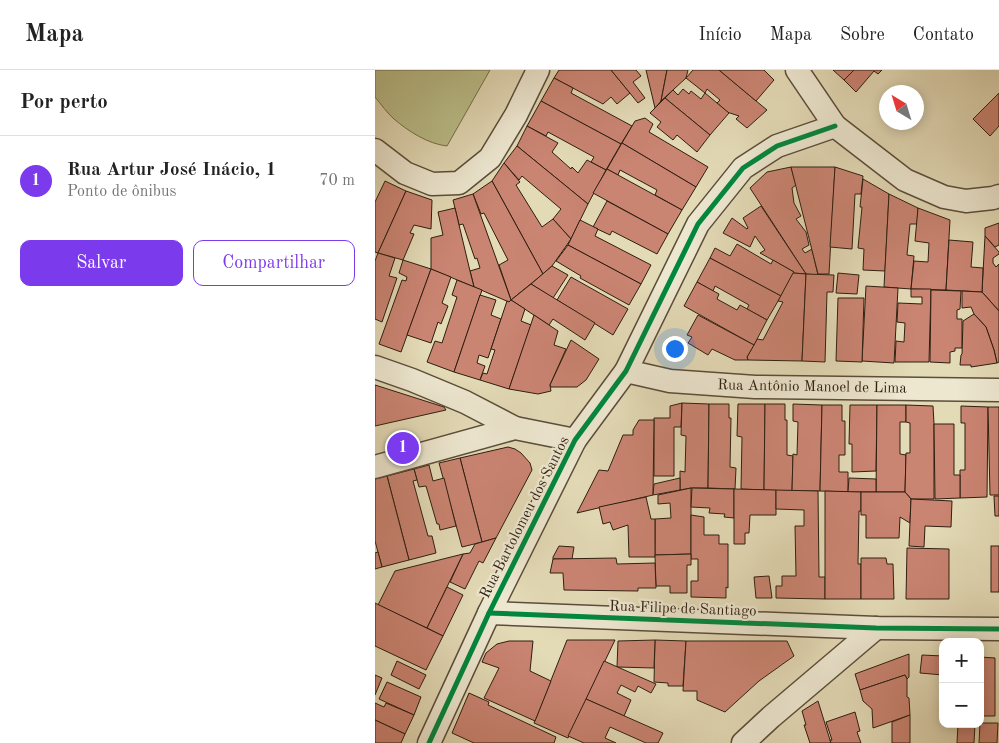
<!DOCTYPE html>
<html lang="pt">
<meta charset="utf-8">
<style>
body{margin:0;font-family:"Old Standard TT",serif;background:#f6f6f6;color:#222}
.controls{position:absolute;right:15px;bottom:15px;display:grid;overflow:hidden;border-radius:10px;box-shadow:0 2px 12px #0003}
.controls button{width:45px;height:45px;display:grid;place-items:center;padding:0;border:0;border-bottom:1px solid #e0e0e0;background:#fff;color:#222;font:25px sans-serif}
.compass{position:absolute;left:504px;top:15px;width:45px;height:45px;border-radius:50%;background:#fff;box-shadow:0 2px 12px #0003;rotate:322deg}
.you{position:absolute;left:299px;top:278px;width:18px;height:18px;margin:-12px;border:4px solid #fff;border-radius:50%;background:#1a73e8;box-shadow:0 0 0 8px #1a73e833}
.badge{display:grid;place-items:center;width:32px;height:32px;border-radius:50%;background:#7c3aed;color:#fff;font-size:16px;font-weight:700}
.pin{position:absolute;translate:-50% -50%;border:2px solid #fff;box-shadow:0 1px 5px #0006}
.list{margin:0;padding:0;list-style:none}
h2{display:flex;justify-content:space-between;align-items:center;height:65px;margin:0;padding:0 20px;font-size:21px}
h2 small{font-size:16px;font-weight:400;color:#767676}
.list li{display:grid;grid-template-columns:32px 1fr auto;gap:15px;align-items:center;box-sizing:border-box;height:90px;padding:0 20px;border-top:1px solid #e0e0e0}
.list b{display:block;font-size:19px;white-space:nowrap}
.list p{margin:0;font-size:16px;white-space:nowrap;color:#767676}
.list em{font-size:16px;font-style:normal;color:#767676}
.actions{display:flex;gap:10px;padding:15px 20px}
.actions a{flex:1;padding:11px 0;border:1px solid #7c3aed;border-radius:10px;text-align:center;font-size:18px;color:#7c3aed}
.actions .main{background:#7c3aed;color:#fff}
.map{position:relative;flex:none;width:624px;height:673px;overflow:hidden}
header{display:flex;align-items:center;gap:30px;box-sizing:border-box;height:70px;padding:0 25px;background:#fff;border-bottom:1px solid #e0e0e0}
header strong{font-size:24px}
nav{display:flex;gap:28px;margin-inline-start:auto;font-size:18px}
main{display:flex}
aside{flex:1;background:#fff}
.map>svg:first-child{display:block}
.green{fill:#babe89;stroke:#746e4c}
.building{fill:#ca8472;stroke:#2e1e10}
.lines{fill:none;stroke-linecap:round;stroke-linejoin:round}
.minor-casing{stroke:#5b4d3a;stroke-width:25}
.minor{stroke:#ede7d0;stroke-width:22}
.cycleway-casing{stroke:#ede7d0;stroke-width:8}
.cycleway{stroke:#00873e;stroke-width:5}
.labels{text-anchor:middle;stroke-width:4.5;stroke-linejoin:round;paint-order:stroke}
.street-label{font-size:15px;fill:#2e1e10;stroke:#ede7d0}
</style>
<header>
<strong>Mapa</strong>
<nav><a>Início</a><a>Mapa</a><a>Sobre</a><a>Contato</a></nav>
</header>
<main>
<aside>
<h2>Por perto<small></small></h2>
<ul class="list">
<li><span class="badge">1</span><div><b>Rua Artur José Inácio, 1</b><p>Ponto de ônibus</p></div><em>70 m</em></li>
</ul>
<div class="actions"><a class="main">Salvar</a><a>Compartilhar</a></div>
</aside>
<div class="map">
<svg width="624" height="673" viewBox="0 0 624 673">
<rect width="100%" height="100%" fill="#e3dab6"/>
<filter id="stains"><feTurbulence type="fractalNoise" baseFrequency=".004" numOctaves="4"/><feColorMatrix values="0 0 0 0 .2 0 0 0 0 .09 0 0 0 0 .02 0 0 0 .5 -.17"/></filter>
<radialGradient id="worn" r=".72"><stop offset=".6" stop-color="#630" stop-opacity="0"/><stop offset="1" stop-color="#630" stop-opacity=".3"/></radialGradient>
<path class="green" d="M0 0H115L72 76C53 74 33 61 19 49 12 43 6 34 0 27Z"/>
<g class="building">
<path d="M184 0H236L255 23 242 34 236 27 228 34 179 8Z"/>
<path d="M236 0H261L266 6 258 12 270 28 263 33Z"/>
<path d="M271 0H292L286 31 280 38Z"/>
<path d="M292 0H313L311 8 286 31Z"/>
<path d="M318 0H344L392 40 372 58 361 49 364 46 352 42 342 33 345 30 332 19 330 23 311 8Z"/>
<path d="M344 0H389L399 10 381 31Z"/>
<path d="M458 0H479L469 10Z"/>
<path d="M479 0H507L503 4 499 1 481 22 469 10Z"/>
<path d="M179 8 198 18 196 23 257 56 246 74 166 31Z"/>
<path d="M308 19 314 24 316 21 326 29 330 23 354 43 335 65 290 28 298 20 303 25Z"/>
<path d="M624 23V56L615 66 598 49Z"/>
<path d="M290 28 335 65 322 82 302 65 298 70 282 57 286 52 275 43Z"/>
<path d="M166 31 246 74 231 100 216 92 219 87 173 62 171 66 152 56Z"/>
<path d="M270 48 278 54 274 62 333 97 321 117 247 73 260 51Z"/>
<path d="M152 56 183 73 177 82 196 99 197 97 203 103 212 90 231 100 213 134 142 76Z"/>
<path d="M247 73 321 117 307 140 280 125 282 120 245 100 243 105 232 99Z"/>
<path d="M142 76 213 134 196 169 178 149 186 139 147 106 144 110 129 93Z"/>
<path d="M129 93 145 112 141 115 167 157 178 149 196 169 177 196 168 204 117 111Z"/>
<path d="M416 97 421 115 417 118 419 133 426 146 421 149 431 162 434 175 427 179 430 183 437 179 443 205 431 204 375 118 392 102Z"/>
<path d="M416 97H460L454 204H443Z"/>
<path d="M460 97 488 106 486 124H480L477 179 455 177Z"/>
<path d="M232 99 307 140 293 164 218 123Z"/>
<path d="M488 109 514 124 510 201 488 200 489 179 483 178 487 137H485Z"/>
<path d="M10 111 31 121 3 183 0 182V132Z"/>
<path d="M117 111 168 204 136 230 124 195 133 190 109 143 106 144 98 124Z"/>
<path d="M31 121 57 130 56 159 39 155 35 163 39 164 28 190 3 183Z"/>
<path d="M98 124 136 230 134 232 99 217 95 201 105 198 102 188 100 189 88 154 84 155 78 130Z"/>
<path d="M514 124 543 138 542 154H535L532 185 539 186 536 219 509 217Z"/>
<path d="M232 131 293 164 282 184 237 161 235 165 218 157Z"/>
<path d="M386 136 431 204 418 203 419 202 385 183 390 180 380 166 375 177 348 163 357 148 372 159 373 158 368 148Z"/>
<path d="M80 138 95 201 99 217 56 199V168L68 165 63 142Z"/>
<path d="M543 138 575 150 571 220 536 219 539 191 553 192 554 173 540 171Z"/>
<path d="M205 150 223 159 220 166 276 195 266 214 193 175Z"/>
<path d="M624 153V175L620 177 610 166V158Z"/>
<path d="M610 166 624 182V184L618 188V193L621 197 624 194V241L607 222Z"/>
<path d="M574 170 598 172 596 197 608 198 607 222 571 220Z"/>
<path d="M362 174 396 194 398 190 419 202 406 226 335 188 340 178 355 186Z"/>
<path d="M193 175 266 214 254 235 205 208 206 206 181 191Z"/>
<path d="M3 183 20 188 14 206 22 208 7 252 0 249V191Z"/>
<path d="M335 188 406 226 392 250 372 239 374 235 340 216 338 221 322 212Z"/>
<path d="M28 190 56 199 26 282 4 274 27 210 31 211 32 207 24 203Z"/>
<path d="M177 196 193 205 178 228 156 214Z"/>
<path d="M56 199 76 207 67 233 73 236 66 254 63 252 56 273 32 265Z"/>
<path d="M418 203 431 204 427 291 373 290 372 287 382 269 388 270 408 232 403 231Z"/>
<path d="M463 203 484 205 482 224 461 223Z"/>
<path d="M431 204 459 205 458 222H452L450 292 427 291Z"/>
<path d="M196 207 253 239 238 265 182 230Z"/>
<path d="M82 210 107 220 79 302 52 292 60 271 67 273 82 227 77 225Z"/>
<path d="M322 212 344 224 342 229 362 240 365 235 392 250 379 275 309 236Z"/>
<path d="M156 214 220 253 210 270 178 249 174 255 136 230Z"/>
<path d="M491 216 523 218 519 293 487 291Z"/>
<path d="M536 219H556L554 292H520L521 271 529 272 530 253 522 252 523 233 547 234V227H536Z"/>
<path d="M556 220 586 221 585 239 582 240V249H587V278H580V281L575 282V293L555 292Z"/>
<path d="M587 221 607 222 624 241V292L622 293 619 280 611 257 599 244 596 237 587 238Z"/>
<path d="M105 225 121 230 116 245 126 249 113 288 104 285 102 293 110 296 105 310 79 302Z"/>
<path d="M463 228H489L487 292 461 291Z"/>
<path d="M136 230 150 239 146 251 156 255 134 319 105 310 108 303 112 304 120 280 116 279 132 231 134 232Z"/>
<path d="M599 244 611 257 619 280 622 293 596 297V295H585L586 285 587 284 588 251Z"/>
<path d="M159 245 183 261 179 275 191 279 175 315 176 321 163 324 134 319Z"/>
<path d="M323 245 379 275 372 287 373 290H360L337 279 333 285 313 273 317 267 312 265Z"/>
<path d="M196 270 224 289 211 310 202 317H176L175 315Z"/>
<path d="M0 315 69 337 71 340 0 356Z"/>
<path d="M307 333 306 357H299V406H279V348H295V336Z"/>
<path d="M307 333 334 334 333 418H316L305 420V401L310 402 311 366 306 365Z"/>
<path d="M334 334H354V348H356L355 397 361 398 360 419 333 418Z"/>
<path d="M363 334H390L389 420 366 419 367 367 362 366Z"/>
<path d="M390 334H410V350H412V385L418 386 417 421 389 420Z"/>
<path d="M418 334 447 335 445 421H417L418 384 422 385 423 352 418 351Z"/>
<path d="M447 335H467V351H470V385H464V402H473V422L445 421Z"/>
<path d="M475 335H502L501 401 477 402V374H474Z"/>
<path d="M502 335H531V352H525V384L531 385 530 422H501Z"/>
<path d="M531 335 558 336 559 354V429H536L530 422 531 383H535V353L531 352Z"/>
<path d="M586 336 613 337 612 427 585 428V400H590V353H586Z"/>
<path d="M613 337H624V425H615Z"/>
<path d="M264 350H279L278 425 202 443 224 400 233 401 248 365H258V360Z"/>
<path d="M559 354H579V405H585V428L560 429Z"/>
<path d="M133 377 140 379 146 383 155 393 157 400 121 468 107 472 85 388Z"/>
<path d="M85 388 107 472 87 477 64 393Z"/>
<path d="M54 395 58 411 69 408 81 456 65 460 64 454H62L51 416 44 417 39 399Z"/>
<path d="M39 399 42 410 38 411 53 466H57L61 483 34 490 12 406Z"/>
<path d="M12 406 34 490 7 497 0 471V409Z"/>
<path d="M305 408V420L278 425 279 414Z"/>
<path d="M474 408 501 409V422H473Z"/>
<path d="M316 418V484L280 485V449L296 448 295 433 283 434V425Z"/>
<path d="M317 418 359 419V448L349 447 350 444 334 443 335 438 316 437Z"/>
<path d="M359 419 401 420V445H375L374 463H370V474H359Z"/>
<path d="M401 420 443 421 444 507H450V529L401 528V516H407V506H421L420 456H429V440L401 439Z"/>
<path d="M450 421 486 422V441H484L483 494H486V529H450Z"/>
<path d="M486 422H530L536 429 535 453 525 447 524 468H491V445H486Z"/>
<path d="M619 426H624V446H620Z"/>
<path d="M271 427 276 449H280V487H254L253 455 238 460 235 452 228 454 224 437Z"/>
<path d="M536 429 577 431 576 457 550 456 549 477 534 476Z"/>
<path d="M316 445 329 447V465H344V474H353V518L351 517V528L316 527V511H323V489H316Z"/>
<path d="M121 468 108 493 104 491 90 519 75 512 88 484 95 483 100 474Z"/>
<path d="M184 476 199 477 197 489H178V487Z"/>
<rect x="616" y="476" width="8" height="46"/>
<path d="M532 478 574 479V529H531Z"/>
<path d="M3 482 7 497 0 499V483Z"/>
<path d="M88 484 52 558 3 535 20 501Z"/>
<path d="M316 484V495H312V523H295V516H281L280 485Z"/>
<path d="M241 488 242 494 280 493 281 518H263V521L189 520 188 503H175L178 489Z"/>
<path d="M486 488H511L512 494H518L519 529H486Z"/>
<path d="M394 506 397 528H381L379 507Z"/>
<path d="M72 517 88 525 68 566 52 558Z"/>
<path d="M0 533 68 566 51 600 0 576Z"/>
<path d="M192 570H240L193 668 159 653Z"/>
<path d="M280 570 311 571 308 616H293V613L279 612Z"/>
<path d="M280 570 279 598 242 597 243 571Z"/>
<path d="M134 571H158L155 601 176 611 160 651 109 628 124 598 107 592 111 583 122 574Z"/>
<path d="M311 571H412L419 586 384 611 350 642 322 630V621H308Z"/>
<path d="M534 584V607L532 609 530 605 485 620 480 604Z"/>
<path d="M547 585 568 586V605L545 603Z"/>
<path d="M605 587 620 588V646H605Z"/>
<path d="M22 591 51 605 44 619 16 605Z"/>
<path d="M229 591 281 614 276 623 263 616 260 622 246 615 242 623 256 630 249 646 211 629Z"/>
<path d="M0 605 7 608 0 625Z"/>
<path d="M530 605 532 609V627L534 628 535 645 498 658 497 639 488 631 485 620Z"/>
<path d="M12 612 46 627 39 645 4 629Z"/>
<path d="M94 623 114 632 113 635 181 667 179 673H99L77 663Z"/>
<path d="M211 629 288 663 283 673H271L235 657 230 668 241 673H209L193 666Z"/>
<path d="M443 631 455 670 456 673H435L429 655H431L427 641Z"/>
<path d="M0 633 9 637 11 633 39 645 30 664 0 650Z"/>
<path d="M480 642 485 661 482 662 486 673H456L455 670H457L451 652Z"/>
<path d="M535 645V673H517V652Z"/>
<path d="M0 650 30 664 26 673H0Z"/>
<path d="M605 653H623L622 673H604Z"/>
<path d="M583 654H600L599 673H582Z"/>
</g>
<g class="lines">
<g class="minor-casing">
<g id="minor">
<path d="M422 0 460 56 530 110 569 127 591 131 618 128 624 126"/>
<path d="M0 80 30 103 57 114 84 113 115 88 141 45 163 0"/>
<path d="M0 297 37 310 90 332 140 358"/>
<path d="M251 301 295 311 380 317 624 320"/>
<path d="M0 397 140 358 200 370"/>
<path d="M114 543 501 558 624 559"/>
<path d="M54 673 114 543 200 370 251 301 323 154 368 98 402 76 460 56"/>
<path d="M368 673 396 647 501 558"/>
</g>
</g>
<use href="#minor" class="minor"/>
<g class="cycleway-casing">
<g id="cycleway">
<path d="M114 543 501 558 624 559"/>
<path d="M54 673 114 543 200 370 251 301 323 154 368 98 402 76 460 56"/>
</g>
</g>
<use href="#cycleway" class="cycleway"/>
</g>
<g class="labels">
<g class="street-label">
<text transform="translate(437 316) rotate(1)" y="5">Rua Antônio Manoel de Lima</text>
<text transform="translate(149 447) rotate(-63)" y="5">Rua Bartolomeu dos Santos</text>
<text transform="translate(308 538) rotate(2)" y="5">Rua Filipe de Santiago</text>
</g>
</g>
<rect width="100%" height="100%" filter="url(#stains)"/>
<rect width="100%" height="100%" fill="url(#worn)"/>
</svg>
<div class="controls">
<button>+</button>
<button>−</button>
</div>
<svg class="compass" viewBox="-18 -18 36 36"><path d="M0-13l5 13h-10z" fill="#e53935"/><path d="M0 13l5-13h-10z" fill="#767676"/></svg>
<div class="you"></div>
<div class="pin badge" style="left:28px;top:378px">1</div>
</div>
</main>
